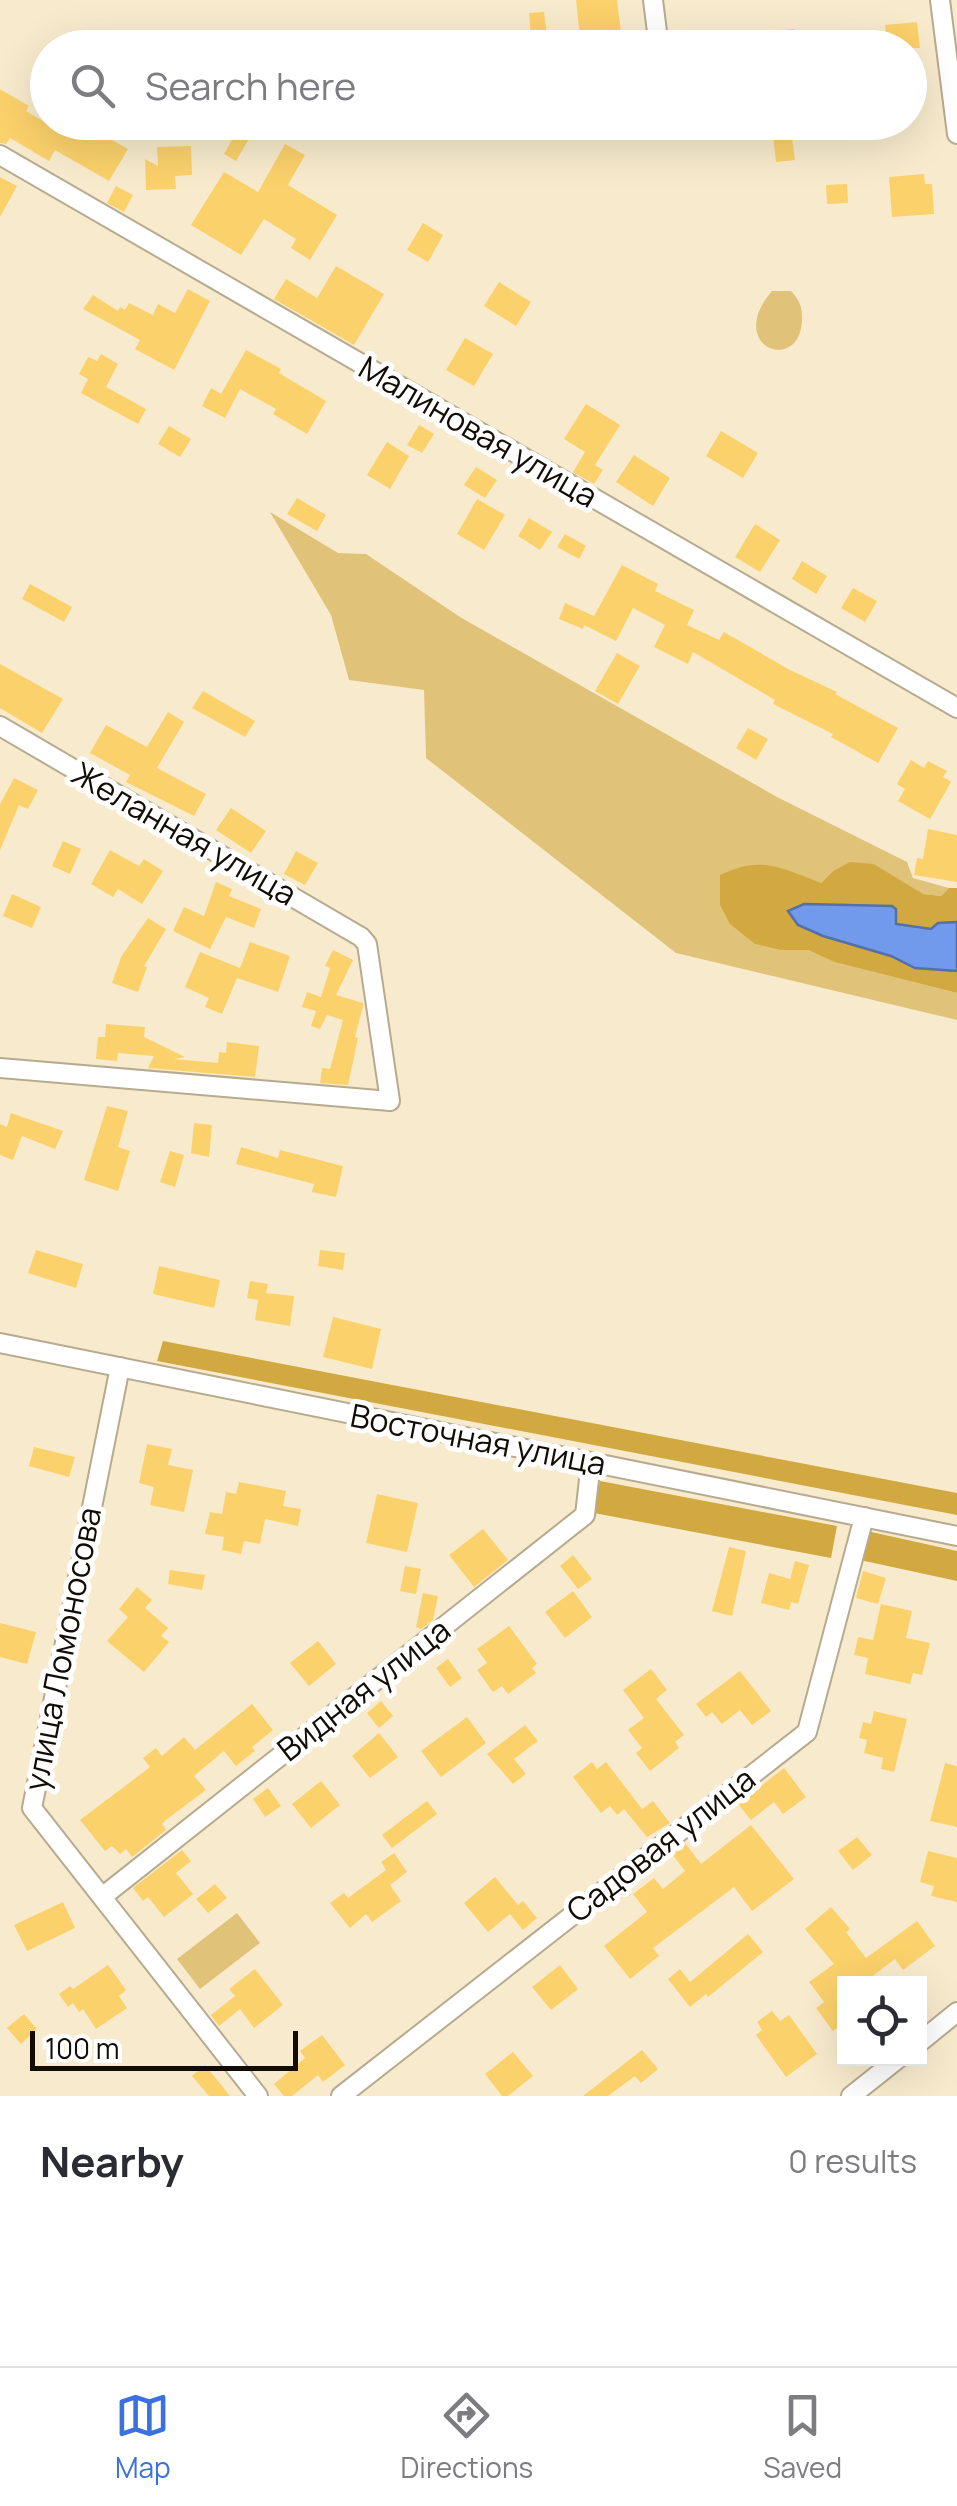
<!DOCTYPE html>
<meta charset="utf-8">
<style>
body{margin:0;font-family:Manrope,sans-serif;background:#f7f7f7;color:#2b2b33}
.controls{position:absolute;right:30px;bottom:30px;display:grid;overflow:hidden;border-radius:0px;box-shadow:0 10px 40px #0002}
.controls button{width:90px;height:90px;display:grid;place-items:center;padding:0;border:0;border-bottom:2px solid #e1e1e2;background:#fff;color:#2b2b33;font:50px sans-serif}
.scale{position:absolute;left:30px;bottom:25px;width:268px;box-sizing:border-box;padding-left:10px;border:5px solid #120d04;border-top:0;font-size:28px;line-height:35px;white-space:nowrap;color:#120d04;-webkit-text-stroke:8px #fff;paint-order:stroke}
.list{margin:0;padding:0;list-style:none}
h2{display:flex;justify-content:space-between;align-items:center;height:130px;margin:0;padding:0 40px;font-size:42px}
h2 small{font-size:32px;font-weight:400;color:#7c7c81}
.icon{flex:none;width:55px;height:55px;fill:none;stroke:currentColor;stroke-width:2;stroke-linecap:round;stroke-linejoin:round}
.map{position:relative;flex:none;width:957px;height:2096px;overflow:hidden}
.search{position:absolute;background:#fff;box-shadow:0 10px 40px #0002;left:30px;right:30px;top:30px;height:110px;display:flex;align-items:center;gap:25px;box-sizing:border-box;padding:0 35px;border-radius:55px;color:#7c7c81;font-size:38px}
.sheet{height:270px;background:#fff}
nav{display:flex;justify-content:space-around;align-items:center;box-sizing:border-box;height:140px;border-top:2px solid #e1e1e2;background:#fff;font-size:28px;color:#7c7c81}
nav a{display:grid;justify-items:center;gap:5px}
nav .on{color:#3b70df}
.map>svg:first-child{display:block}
.green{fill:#e1c279}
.forest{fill:#d1a940}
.water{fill:#719aec;stroke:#5470a6;stroke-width:2.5}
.building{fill:#fbd16b}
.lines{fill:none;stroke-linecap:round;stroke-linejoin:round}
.minor-casing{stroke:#b7ab8f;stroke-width:22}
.minor{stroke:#fff;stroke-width:18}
.labels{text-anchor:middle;stroke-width:10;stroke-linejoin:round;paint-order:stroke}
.street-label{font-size:32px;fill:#120d04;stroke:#fff}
</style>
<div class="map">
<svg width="957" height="2096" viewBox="0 0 957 2096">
<rect width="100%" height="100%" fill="#f8ebcd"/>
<g class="green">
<path d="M772 291H791C800 301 802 306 802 320 800 375 724 347 772 291Z"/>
<path d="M270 512 338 553 366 554 460 617 777 797 907 862 913 878 949 888 941 896 922 894 874 864 833 871 821 883 781 950H808L834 962 957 993V1020L676 953 426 758 424 690 349 680 331 615Z"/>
<path d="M237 1913 260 1943 200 1989 177 1959Z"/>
</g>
<g class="forest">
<path d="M850 862 874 864 923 894 941 896 949 888H957V922L938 923 931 929 896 925 894 916 858 904 827 905 823 936 891 956 915 968 957 971V993L834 962 808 950H781L755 944 730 924 720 905V875C763 855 780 868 821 883L833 871Z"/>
<path d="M163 1341 957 1493V1515L157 1361Z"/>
<path d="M600 1481 837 1526 831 1558 594 1513Z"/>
<path d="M867 1531 957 1551V1581L860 1560Z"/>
</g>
<path class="water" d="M804 904 892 906 896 909V924L931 929 938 923 957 922V971L915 968 891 956 823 936 798 925 788 911Z"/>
<g class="building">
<path d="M576 0H617L621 32 580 37Z"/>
<path d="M544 12 547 35 531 37 529 13Z"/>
<path d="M917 22 920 48H887L885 25Z"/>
<path d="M795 29 796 48H768L766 31Z"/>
<path d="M0 89 29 106 26 111 70 137 79 122H99L114 132 110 139 128 149 109 181 55 150 49 161 10 138 6 144 0 143Z"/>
<path d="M230 122H259L236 161 224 154 233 138 224 133Z"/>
<path d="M790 124 795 160 776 162 772 126Z"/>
<path d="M285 144 305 155 288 185 337 215 310 260 291 248 296 239 264 219 241 255 191 225 224 172 258 192Z"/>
<path d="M191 146 192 175 175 176 176 189 146 190 145 159 158 166 157 147Z"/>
<path d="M924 174 925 184H932L934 214 892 217 889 177Z"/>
<path d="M0 177 17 186 0 217Z"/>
<path d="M847 184 848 203 827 204 826 185Z"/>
<path d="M116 186 133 195 124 212 107 203Z"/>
<path d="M423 223 443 235 428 262 407 250Z"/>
<path d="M336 266 384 294 354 345 274 299 286 279 317 298Z"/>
<path d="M499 282 531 302 516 326 484 306Z"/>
<path d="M188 289 210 301 174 370 135 349 140 340 83 309 93 295 118 311 120 307 125 310 129 303 153 315 158 304 175 313Z"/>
<path d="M465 338 493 354 474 386 446 370Z"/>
<path d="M246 350 281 369 279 373 326 401 307 434 273 414 276 409 240 389 225 418 202 406 211 388 221 394Z"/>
<path d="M101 354 118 364 106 387 146 409 138 424 81 393 88 379 79 374 88 357 97 361Z"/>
<path d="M586 404 620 425 595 465 603 470 594 484 573 472 585 452 564 439Z"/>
<path d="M419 425 434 434 422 453 407 445Z"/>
<path d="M169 426 191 439 180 457 158 444Z"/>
<path d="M721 431 758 453 743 478 706 456Z"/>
<path d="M387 442 409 456 390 489 367 475Z"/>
<path d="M634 455 670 478 653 506 616 482Z"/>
<path d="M476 467 497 480 485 498 464 485Z"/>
<path d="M297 498 326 515 317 531 287 514Z"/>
<path d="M477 499 505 515 484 550 457 534Z"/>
<path d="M529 518 552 532 540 550 518 536Z"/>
<path d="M755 524 780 540 760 572 735 557Z"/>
<path d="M565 534 586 546 579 559 557 547Z"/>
<path d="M802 561 827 576 816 594 792 579Z"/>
<path d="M622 565 658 584 655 591 694 610 687 625 719 640 724 632 790 670 837 692 835 694 898 728 878 763 831 737 833 734 773 704 775 700 693 652 688 664 654 647 665 625 633 608 616 641 584 625 583 629 559 619 565 603 594 616Z"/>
<path d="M30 584 72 607 64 622 22 599Z"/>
<path d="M853 588 877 601 865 622 841 608Z"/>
<path d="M617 653 640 666 618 704 595 691Z"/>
<path d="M0 664 63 699 42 733 0 708Z"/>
<path d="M203 691 255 721 245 737 192 708Z"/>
<path d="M168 712 184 722 157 768 206 794 194 816 126 782 130 775 90 753 106 725 147 747Z"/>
<path d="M748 728 768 739 756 760 736 748Z"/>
<path d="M911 760 924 768 928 761 947 771 943 777 951 782 930 819 898 801 905 789 897 784Z"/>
<path d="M14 778 38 790 28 809 19 805 0 850V804Z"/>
<path d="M231 808 266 831 251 853 216 830Z"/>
<path d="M928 829 957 835V882L914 875 917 858 923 859Z"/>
<path d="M63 841 81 849 70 874 52 866Z"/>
<path d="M110 850 139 866 144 859 163 871 142 904 118 889 113 897 91 884Z"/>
<path d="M296 851 318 863 305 885 284 874Z"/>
<path d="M216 882 232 889 229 896 261 909 254 928 226 917 210 949 173 931 184 907 204 916Z"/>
<path d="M12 894 41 907 32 928 3 916Z"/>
<path d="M148 918 166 929 144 966 147 967 138 992 112 983 121 957Z"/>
<path d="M250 942 290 956 278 992 237 978 222 1014 205 1007 209 998 185 987 200 952 240 968Z"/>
<path d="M333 950 353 960 336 995 363 1003V1006L355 1037 358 1038 348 1085 320 1083 322 1068 330 1069 343 1020 327 1015 320 1029 311 1026 316 1011 302 1007 307 992 321 997 330 968 325 966Z"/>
<path d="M106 1024 145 1027 144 1037 185 1057 174 1059 218 1063 219 1052 226 1053 227 1042 259 1046 255 1077 148 1068 154 1056 118 1053 117 1061 96 1059 98 1037H105Z"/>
<path d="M107 1106 128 1111 118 1147 130 1151 118 1191 84 1180Z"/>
<path d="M11 1113 63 1131 55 1149 22 1136 13 1160 0 1155V1124L7 1127Z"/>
<path d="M194 1123 212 1125 209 1157 191 1153Z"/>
<path d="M241 1147 278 1158 280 1150 343 1166 336 1197 312 1192 314 1184 236 1164Z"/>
<path d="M170 1151 184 1155 175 1187 160 1182Z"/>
<path d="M36 1250 83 1264 76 1288 28 1273Z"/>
<path d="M320 1250 345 1253 343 1270 318 1266Z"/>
<path d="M159 1266 220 1280 214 1308 153 1294Z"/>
<path d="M250 1281 268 1284 266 1293 294 1296 290 1326 255 1320 258 1300 247 1298Z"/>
<path d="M333 1317 381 1329 372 1369 323 1357Z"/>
<path d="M147 1444 172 1449 168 1465 193 1470 184 1512 150 1505 154 1487 139 1483Z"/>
<path d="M34 1447 75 1457 69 1477 29 1466Z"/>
<path d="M239 1482 286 1491 283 1506 301 1509 298 1526 265 1519 260 1544 244 1541 241 1554 222 1550 224 1537 205 1534 210 1512 222 1514 226 1492 236 1494Z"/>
<path d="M377 1494 418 1503 407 1552 366 1543Z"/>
<path d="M483 1529 508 1560 474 1587 449 1555Z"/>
<path d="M729 1547 746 1551 732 1616 712 1611Z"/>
<path d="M573 1555 592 1579 578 1589 560 1566Z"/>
<path d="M795 1561 809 1565 798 1604 791 1602 789 1610 761 1603 769 1573 790 1579Z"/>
<path d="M405 1566 421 1569 416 1594 400 1591Z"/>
<path d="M170 1570 205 1575 202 1590 168 1584Z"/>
<path d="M863 1571 886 1578 878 1604 856 1598Z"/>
<path d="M137 1587 152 1600 145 1608 168 1628 161 1636 169 1642 144 1672 107 1641 128 1617 119 1609Z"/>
<path d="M573 1591 592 1617 565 1638 545 1612Z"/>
<path d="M423 1593 438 1596 433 1620 421 1629 416 1627Z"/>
<path d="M881 1604 912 1611 906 1638 930 1643 922 1675 913 1673 910 1684 865 1674 868 1658 854 1655 858 1637 873 1640Z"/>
<path d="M0 1623 36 1632 27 1664 0 1657Z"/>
<path d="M509 1626 537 1664 532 1668 536 1673 508 1694 502 1686 493 1692 477 1670 487 1663 477 1649Z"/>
<path d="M318 1641 336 1664 309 1686 290 1663Z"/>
<path d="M448 1659 462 1678 450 1687 436 1668Z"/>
<path d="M651 1669 667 1690 656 1699 684 1735 675 1742 679 1748 650 1771 636 1753 642 1748 628 1730 644 1718 623 1690Z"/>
<path d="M740 1671 771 1711 752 1725 740 1710 722 1724 712 1712 706 1717 696 1704Z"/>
<path d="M381 1701 393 1716 379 1728 367 1713Z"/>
<path d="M252 1704 273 1730 252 1747 255 1751 236 1766 224 1751 194 1776 206 1790 166 1820 162 1824 166 1830 132 1857 126 1849 120 1854 112 1846 105 1851 80 1820 150 1767 143 1758 156 1748 162 1756 184 1737 195 1750Z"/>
<path d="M874 1711 907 1719 894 1772 881 1769 883 1758 864 1753 867 1740 859 1738 863 1722 871 1724Z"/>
<path d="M467 1717 486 1743 441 1777 421 1751Z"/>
<path d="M525 1725 538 1741 514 1759 526 1774 513 1784 487 1754Z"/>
<path d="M379 1733 398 1757 370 1778 352 1756Z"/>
<path d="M592 1762 597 1769 606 1762 642 1809 653 1801 670 1823 647 1837 624 1809 617 1815 610 1806 601 1813 573 1777Z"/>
<path d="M945 1763 957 1766V1827L930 1821Z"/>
<path d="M784 1768 806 1797 783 1814 774 1802 751 1820 738 1804Z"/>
<path d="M321 1781 340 1805 311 1828 292 1804Z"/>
<path d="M268 1788 281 1806 265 1817 253 1799Z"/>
<path d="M427 1801 437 1814 392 1848 382 1835Z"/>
<path d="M751 1825 794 1879 752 1911 734 1887 653 1948 659 1956 630 1979 604 1946 647 1912 633 1894 654 1878 663 1889 685 1871 672 1854 685 1843 701 1864Z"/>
<path d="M857 1837 872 1855 853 1870 838 1851Z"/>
<path d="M182 1850 191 1861 176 1873 193 1894 164 1917 148 1897 143 1901 133 1888Z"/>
<path d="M928 1851 957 1858V1902L931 1896 934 1886 920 1882Z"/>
<path d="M394 1853 407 1872 390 1885 401 1901 372 1922 366 1914 350 1928 330 1903 344 1893 348 1898 386 1870 381 1862Z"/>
<path d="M495 1877 518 1905 523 1901 537 1918 523 1930 510 1914 488 1932 464 1903Z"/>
<path d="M215 1884 227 1898 208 1913 196 1899Z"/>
<path d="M63 1902 75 1928 27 1951 14 1925Z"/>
<path d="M831 1907 850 1929 846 1932 866 1958 917 1921 935 1946 903 1970 895 1959 862 1984H844V2023L833 2031 816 2008 824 2002 809 1982 834 1964 805 1929Z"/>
<path d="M748 1934 763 1952 708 1997 706 1994 690 2007 668 1979 680 1969 690 1982Z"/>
<path d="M108 1965 126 1990 119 1996 127 2008 96 2029 83 2009 79 2012 73 2003 68 2007 59 1994 70 1986 73 1989Z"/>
<path d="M560 1965 578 1989 551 2010 532 1987Z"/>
<path d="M255 1969 283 2005 254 2028 240 2009 219 2026 211 2015 235 1996 229 1989Z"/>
<path d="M772 2011 780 2021 789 2015 817 2054 786 2077 756 2035 762 2030 757 2022Z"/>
<path d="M24 2014 37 2029 21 2044 7 2028Z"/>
<path d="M322 2035 345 2065 323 2082 318 2075 292 2096H284L274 2084 305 2058 300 2051Z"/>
<path d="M642 2050 658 2069 641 2083 635 2076 608 2096H583Z"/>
<path d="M513 2052 533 2076 508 2096H502L485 2074Z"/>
<path d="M205 2065 230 2096H209L192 2076Z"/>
</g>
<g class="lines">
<g class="minor-casing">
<g id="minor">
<path d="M653 0 659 48"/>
<path d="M940 0 957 134"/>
<path d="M668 122 669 129"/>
<path d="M0 155 957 708"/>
<path d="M0 726 361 937 367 944 390 1101 0 1068"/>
<path d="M0 1343 957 1536"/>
<path d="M120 1367 32 1808 258 2096"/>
<path d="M102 1897 585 1515 591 1462"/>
<path d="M920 2042 957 2012"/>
<path d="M341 2096 807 1732 864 1517"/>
<path d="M851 2096 899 2058"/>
</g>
</g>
<use href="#minor" class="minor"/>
</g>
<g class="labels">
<g class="street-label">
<text transform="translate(478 432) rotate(30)" y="11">Малиновая улица</text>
<text transform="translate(184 834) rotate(30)" y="11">Желанная улица</text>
<text transform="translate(478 1440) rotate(11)" y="11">Восточная улица</text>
<text transform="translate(63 1649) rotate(-79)" y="11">улица Ломоносова</text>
<text transform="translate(364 1690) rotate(-38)" y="11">Видная улица</text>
<text transform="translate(661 1845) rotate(-38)" y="11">Садовая улица</text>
</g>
</g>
</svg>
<div class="controls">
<button><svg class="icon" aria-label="locate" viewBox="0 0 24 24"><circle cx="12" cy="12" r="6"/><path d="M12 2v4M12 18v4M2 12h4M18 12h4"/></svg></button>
</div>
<div class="scale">100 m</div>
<div class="search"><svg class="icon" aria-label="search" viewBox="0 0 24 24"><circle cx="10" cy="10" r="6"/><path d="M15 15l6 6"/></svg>Search here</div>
</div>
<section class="sheet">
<h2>Nearby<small>0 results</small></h2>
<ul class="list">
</ul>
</section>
<nav>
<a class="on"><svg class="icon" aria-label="map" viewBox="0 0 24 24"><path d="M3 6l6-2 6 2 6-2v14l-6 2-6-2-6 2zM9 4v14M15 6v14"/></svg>Map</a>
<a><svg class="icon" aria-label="directions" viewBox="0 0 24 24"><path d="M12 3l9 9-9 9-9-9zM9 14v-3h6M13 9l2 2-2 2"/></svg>Directions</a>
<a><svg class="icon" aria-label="saved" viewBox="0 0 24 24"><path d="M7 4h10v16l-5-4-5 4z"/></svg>Saved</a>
</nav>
